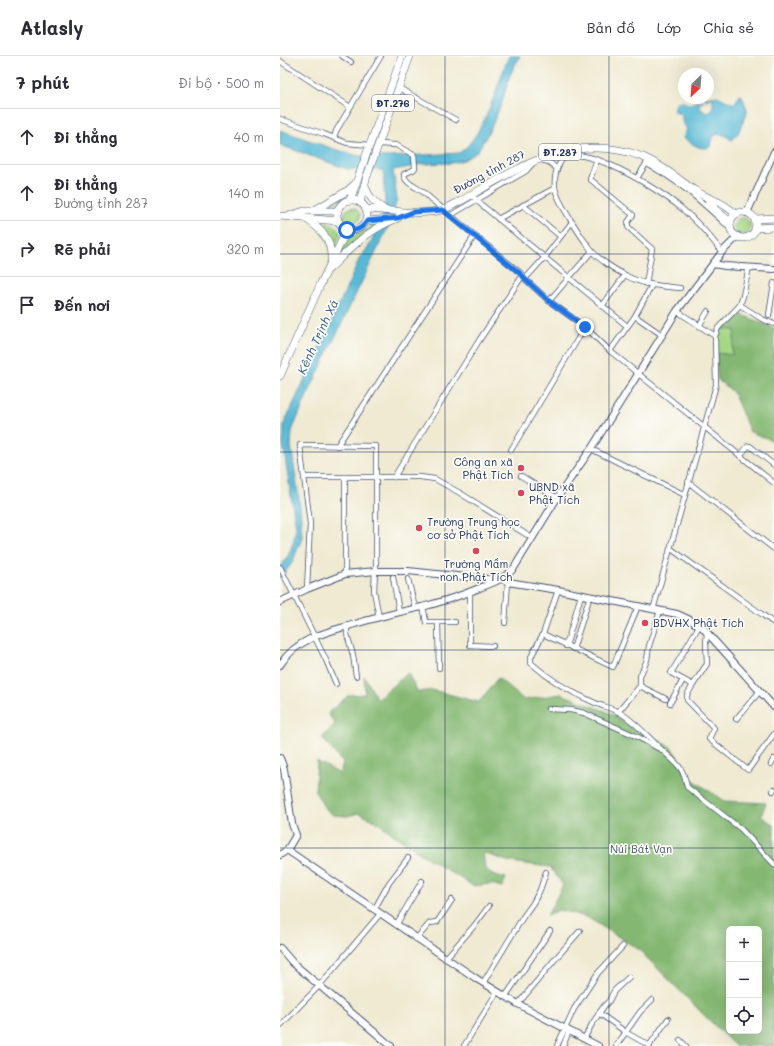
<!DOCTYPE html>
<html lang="vi">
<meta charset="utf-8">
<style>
body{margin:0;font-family:Mali,sans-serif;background:#f2f2f3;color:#2b2b33}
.controls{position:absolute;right:12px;bottom:12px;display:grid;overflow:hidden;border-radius:6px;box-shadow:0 4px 16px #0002}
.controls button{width:36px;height:36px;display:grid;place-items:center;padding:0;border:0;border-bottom:1px solid #e1e1e2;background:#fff;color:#2b2b33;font:20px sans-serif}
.compass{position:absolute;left:398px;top:12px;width:36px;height:36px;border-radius:50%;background:#fff;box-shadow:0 4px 16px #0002;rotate:205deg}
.stop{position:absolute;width:12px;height:12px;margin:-9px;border:3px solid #1a73e8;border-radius:50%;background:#fff}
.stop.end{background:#1a73e8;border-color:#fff;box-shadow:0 1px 4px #0008}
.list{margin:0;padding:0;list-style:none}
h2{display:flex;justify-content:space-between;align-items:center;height:52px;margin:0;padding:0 16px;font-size:17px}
h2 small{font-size:13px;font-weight:400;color:#7c7c81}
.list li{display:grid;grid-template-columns:26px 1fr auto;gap:12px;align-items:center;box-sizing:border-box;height:56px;padding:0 16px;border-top:1px solid #e1e1e2}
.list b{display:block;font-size:15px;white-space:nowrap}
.list p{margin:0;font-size:13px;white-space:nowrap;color:#7c7c81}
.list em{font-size:13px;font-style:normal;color:#7c7c81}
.icon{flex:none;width:22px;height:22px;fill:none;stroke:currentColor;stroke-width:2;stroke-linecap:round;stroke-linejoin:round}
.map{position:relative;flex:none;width:494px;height:990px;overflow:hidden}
header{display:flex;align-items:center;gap:24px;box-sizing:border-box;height:56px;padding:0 20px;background:#fff;border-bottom:1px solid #e1e1e2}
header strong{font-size:19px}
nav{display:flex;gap:22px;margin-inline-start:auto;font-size:14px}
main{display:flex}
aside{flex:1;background:#fff}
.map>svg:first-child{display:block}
.green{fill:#a6d785;stroke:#608372}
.forest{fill:#84b872;stroke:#507468;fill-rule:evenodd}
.water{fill:#57b9d5;stroke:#39749a}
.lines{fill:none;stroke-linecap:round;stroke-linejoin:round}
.street-casing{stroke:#3b4b6f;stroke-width:6}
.secondary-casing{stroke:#3b4b6f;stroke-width:8}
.primary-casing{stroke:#3b4b6f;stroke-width:8}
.street{stroke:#fff;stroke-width:4.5}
.secondary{stroke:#fff;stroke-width:6}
.primary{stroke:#fff;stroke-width:7}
.route{stroke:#1a73e8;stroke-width:5}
.grid{fill:none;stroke:#1b2f5e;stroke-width:1;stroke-opacity:0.55}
.poi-dot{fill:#d1495b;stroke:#fdfcf7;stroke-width:1.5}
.labels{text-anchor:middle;stroke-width:3.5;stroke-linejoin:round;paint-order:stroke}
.shield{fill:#fdfcf7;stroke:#5f6c8c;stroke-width:1}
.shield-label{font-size:10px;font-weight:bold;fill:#1b2f5e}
.street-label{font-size:11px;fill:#1b2f5e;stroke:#fdfcf7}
.poi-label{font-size:11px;fill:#1b2f5e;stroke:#fdfcf7;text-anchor:start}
.park-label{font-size:11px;fill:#3e5968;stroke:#fdfcf7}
.water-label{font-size:12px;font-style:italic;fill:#305f88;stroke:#fdfcf7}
</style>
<header>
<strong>Atlasly</strong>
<nav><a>Bản đồ</a><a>Lớp</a><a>Chia sẻ</a></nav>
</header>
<main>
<aside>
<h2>7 phút<small>Đi bộ · 500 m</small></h2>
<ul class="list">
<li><svg class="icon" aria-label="ahead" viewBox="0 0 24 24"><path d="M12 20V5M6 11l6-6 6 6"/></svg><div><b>Đi thẳng</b></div><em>40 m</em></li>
<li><svg class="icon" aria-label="ahead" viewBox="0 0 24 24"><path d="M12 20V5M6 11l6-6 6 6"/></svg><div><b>Đi thẳng</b><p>Đường tỉnh 287</p></div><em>140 m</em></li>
<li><svg class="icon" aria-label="right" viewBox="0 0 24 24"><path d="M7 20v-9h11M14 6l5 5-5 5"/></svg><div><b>Rẽ phải</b></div><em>320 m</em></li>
<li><svg class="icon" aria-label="arrive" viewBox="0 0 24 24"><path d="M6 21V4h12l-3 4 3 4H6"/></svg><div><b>Đến nơi</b></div></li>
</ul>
</aside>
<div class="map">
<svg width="494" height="990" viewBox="0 0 494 990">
<rect width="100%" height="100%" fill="#fdfcf7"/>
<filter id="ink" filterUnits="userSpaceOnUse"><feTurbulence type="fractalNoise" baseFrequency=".025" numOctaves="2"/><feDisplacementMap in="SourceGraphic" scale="8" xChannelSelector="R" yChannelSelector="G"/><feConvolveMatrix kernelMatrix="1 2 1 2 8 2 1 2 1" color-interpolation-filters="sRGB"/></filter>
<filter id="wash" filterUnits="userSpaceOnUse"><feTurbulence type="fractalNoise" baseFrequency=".012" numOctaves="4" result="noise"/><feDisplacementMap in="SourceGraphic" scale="16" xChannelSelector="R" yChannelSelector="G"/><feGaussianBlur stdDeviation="0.9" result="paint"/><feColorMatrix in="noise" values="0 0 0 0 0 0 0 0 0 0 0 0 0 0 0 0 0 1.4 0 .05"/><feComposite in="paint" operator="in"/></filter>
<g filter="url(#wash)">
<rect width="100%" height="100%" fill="#efead1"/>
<g class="green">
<path d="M72 135 70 142 63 145 54 153 45 152Z"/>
<circle cx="72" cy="160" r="8"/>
<circle cx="462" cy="170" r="8"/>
<path d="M35 166C47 167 56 165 60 178L54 194Z"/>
<path d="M102 167 55 204 67 182 79 178 92 168Z"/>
<path d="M440 273 455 274 452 299 436 297Z"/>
</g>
<g class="forest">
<path d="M460 258 494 272V385L470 376 453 336 438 324 436 297 452 299 455 274 440 273 447 266Z"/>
<path d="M128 617 138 636 152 634 199 646 218 622 244 644 281 638 330 657 391 691 412 723 444 745 486 747 481 760 494 769V990H455L358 893 307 861 279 854 267 860 283 829 270 811 230 806 203 797 205 812 212 818 226 822 222 831 211 828 193 830 138 796 95 765 79 757 67 760 53 759 44 751 35 735 37 705 60 718 63 707 42 682 55 668 48 657 69 639 85 638 84 620 97 643ZM449 873H479V975H449Z"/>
</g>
<g class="water">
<path d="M229 0H240L230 19 221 49 210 74 197 96 184 104 172 107 141 108 131 111 113 114 117 144 108 171 25 344 12 375 11 390 20 450 22 482 12 507 0 523V512L9 498 13 487 16 472 3 388 4 368 45 280 75 213 80 201 88 192 102 162 105 147 103 114 67 113 0 89V74L54 93 79 100 109 101 179 97C205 80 217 28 229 0Z"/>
<path d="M460 39 462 40 467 53V57L459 75 456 80 451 84C446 79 441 77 435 79L430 87 431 90C421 96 412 87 403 82L407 73 402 65V59L393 55 397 46 400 45 409 48 423 44 424 46 419 47C420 52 423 56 428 57 434 55 433 49 433 43L431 42 426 44 425 42 437 40 454 48Z"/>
</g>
</g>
<g filter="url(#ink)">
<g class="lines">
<g class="street-casing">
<g id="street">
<path d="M62 0 71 6"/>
<path d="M0 5 70 51"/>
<path d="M119 32 176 64"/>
<path d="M0 63 44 78 67 87 90 89"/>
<path d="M54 82 56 75 101 0"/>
<path d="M99 88 116 89 132 98 134 99 135 112 133 114 124 118C124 127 137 131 143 136 175 164 209 191 243 219L245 223 269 245 305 271 330 295 494 427"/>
<path d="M261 104 269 106 277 113"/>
<path d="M317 104 310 123 353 159 348 166V171L372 193 366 228"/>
<path d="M367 108C399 124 425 149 451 173"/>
<path d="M357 122 368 105"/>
<path d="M192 139 197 145 347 270"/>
<path d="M243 149 280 180"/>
<path d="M171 159 246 115 253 107"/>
<path d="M218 163 275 132"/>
<path d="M245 223 265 201 292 166"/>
<path d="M400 232C381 230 362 229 345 219 335 214 318 203 311 194 302 182 276 144 275 131 274 123 276 112 281 105 298 81 385 138 401 152 417 165 430 180 442 196"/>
<path d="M269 245 312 195"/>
<path d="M460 249 482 263 494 268"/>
<path d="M322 250 345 219"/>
<path d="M397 255 435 280"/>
<path d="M489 259 494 227"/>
<path d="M355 260 382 279"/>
<path d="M419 270 428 255"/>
<path d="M330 295 355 260 372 229"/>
<path d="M57 390 195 179"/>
<path d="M311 393 405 439"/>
<path d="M231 394 305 271"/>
<path d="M460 400 468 390H470L494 409"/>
<path d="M241 420 277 442"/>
<path d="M24 421H96V390L20 389C23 415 27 442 30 468L27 533"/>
<path d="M65 421V518"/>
<path d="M114 421 200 283 243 219"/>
<path d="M408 426 494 493"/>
<path d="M390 492 494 567"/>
<path d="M0 511 46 604 56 628"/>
<path d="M95 515 94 535 99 561"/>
<path d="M96 515V421H140L155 423 180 437 252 482"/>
<path d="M113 521 119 556"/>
<path d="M128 523 135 552"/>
<path d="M278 534 263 578 251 601V607C270 624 290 636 313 646 321 650 331 652 339 656 356 666 368 681 382 694 397 708 403 710 407 731L461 773 494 808"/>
<path d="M190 535V589L213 590"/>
<path d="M143 550 146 566H175"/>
<path d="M373 554 436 329 435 280 438 272 460 249 463 240 469 211"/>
<path d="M158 567 159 612"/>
<path d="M225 567 228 526"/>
<path d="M67 570V578L73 599 76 620"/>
<path d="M427 577 426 587 427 608 413 629 407 639V644L434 672 429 683 468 714 494 678"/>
<path d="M263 578 333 611 358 550"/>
<path d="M286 590 301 539"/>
<path d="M293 593 310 540"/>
<path d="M413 629 391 617 419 570"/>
<path d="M360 630 386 643"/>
<path d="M390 647 403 624"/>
<path d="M269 653 291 654 304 657 358 681 378 692"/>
<path d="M338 656 360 630V620L367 604 369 590 380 555"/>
<path d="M456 663 480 635"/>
<path d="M491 708 494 703"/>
<path d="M493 735 494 733"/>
<path d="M94 854 109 827 128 802"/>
<path d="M116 869 142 825"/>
<path d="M136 883 150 867 157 866 172 844"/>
<path d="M165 903 194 870 209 850"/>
<path d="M203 927 243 861 253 847 260 834 266 816"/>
<path d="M225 941 270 875"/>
<path d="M238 948 276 902 300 875"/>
<path d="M319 957 347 977 370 990"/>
<path d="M0 970 39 930 100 858"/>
<path d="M304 983 312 968 324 950 329 945 334 935 349 921"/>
<path d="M400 984 406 990"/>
<path d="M184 990 217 936"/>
<path d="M277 990 294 953 318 917 343 890"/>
<path d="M283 990 289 975"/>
<path d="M336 990 360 956 372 944"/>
<path d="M369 990 388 963"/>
</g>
</g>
<g class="secondary-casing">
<g id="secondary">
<path d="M467 157 494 96"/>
<path d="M433 208 445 210 494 213"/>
<path d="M0 546 27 533 65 518 96 515H128L205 523 221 522 228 526 278 534 397 558 410 564 422 571 494 651"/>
<path d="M0 609C17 582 46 576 75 568 97 561 120 556 142 551 161 546 180 540 197 533 211 527 224 524 234 512L277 442 311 393 358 318 397 255 442 196 458 180"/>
<path d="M0 702 4 713 12 768 16 779 7 794 0 799"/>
<path d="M7 794 197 923 238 948 318 990"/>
<path d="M0 892 13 907 34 925 111 990"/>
</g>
</g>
<g class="primary-casing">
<g id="primary">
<path d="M85 129C88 141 95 147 105 154"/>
<path d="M427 142 436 154 451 167"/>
<circle cx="72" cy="159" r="15"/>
<path d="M70 144 122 0"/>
<path d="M80 146 86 123 130 0"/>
<path d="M86 153C109 154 141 160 162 154 168 152 174 148 179 146 199 135 219 122 240 112 279 92 321 85 363 101 382 109 398 123 414 134 421 139 428 141 436 145 444 148 450 153 456 158"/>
<path d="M33 155 67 135 76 127"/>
<circle cx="463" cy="169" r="13"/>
<path d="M11 159 24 155H58"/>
<path d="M0 160 58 165"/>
<path d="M25 162C41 173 52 183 51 203"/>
<path d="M475 163 494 162"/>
<path d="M87 165 110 163"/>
<path d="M475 172 494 171"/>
<path d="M49 213C72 191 87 174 118 162"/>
<path d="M0 320 41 227 67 174"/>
</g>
</g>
<use href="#street" class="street"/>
<use href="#secondary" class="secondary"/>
<use href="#primary" class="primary"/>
</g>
</g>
<g class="lines" filter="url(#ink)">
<path class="route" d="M67 174C76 176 82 173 87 165L118 162 133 156 163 154 242 219 245 223 269 245 305 271"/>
</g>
<path class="grid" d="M165 0V990M329 0V990M0 198H494M0 396H494M0 594H494M0 792H494"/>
<g class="poi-dot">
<circle cx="241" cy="412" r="4"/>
<circle cx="241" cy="437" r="4"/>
<circle cx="139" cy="472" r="4"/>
<circle cx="196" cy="495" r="4"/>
<circle cx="365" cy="567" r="4"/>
</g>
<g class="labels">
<g class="shield">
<rect x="92" y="39" width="42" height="16" rx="3"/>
<rect x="259" y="88" width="42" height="16" rx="3"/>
</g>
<g class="shield-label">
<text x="113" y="51">ĐT.276</text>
<text x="280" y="100">ĐT.287</text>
</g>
<g class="street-label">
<text transform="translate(209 116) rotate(-28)" y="4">Đường tỉnh 287</text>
</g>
<g class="poi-label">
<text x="233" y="410" text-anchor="end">Công an xã<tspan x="233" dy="13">Phật Tích</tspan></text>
<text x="249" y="435">UBND xã<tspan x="249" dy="13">Phật Tích</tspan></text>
<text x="147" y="470">Trường Trung học<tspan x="147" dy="13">cơ sở Phật Tích</tspan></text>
<text x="196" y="512" text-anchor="middle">Trường Mầm<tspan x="196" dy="13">non Phật Tích</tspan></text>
<text x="373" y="571">BDVHX Phật Tích</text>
</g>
<g class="park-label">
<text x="361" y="797">Núi Bát Vạn</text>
</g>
<g class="water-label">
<text transform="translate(38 281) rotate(-65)" y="4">Kênh Trịnh Xá</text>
</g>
</g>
</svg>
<div class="controls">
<button>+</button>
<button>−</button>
<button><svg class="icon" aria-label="locate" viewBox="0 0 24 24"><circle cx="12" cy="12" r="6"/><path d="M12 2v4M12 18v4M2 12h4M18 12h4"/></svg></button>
</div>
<svg class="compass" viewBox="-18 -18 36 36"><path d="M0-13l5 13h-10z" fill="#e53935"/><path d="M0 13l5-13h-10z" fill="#7c7c81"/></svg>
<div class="stop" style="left:67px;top:174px"></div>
<div class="stop end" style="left:305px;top:271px"></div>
</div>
</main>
